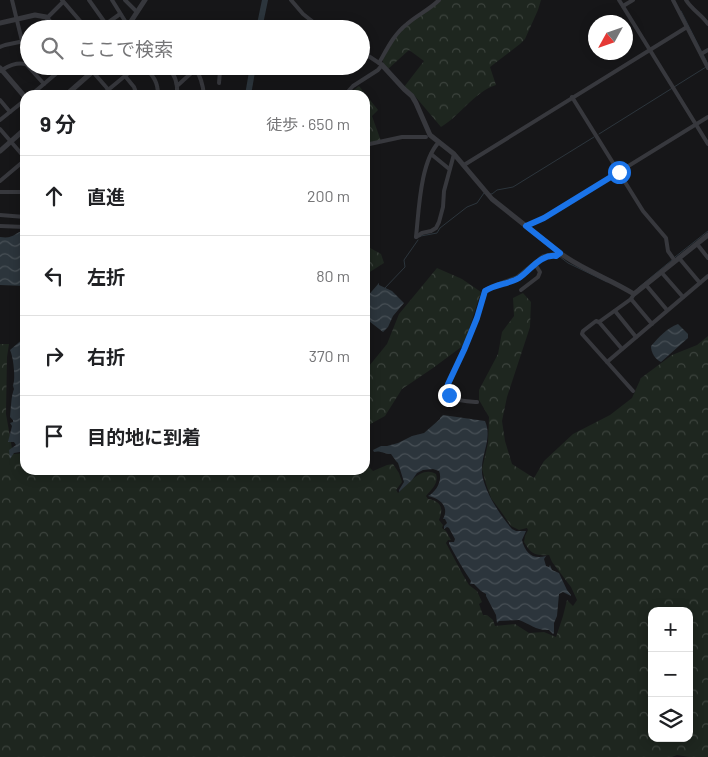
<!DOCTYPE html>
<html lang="ja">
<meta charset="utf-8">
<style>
body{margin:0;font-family:Barlow,"Noto Sans JP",sans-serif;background:#f2f2f2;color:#202124}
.controls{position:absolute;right:15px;bottom:15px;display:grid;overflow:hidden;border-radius:10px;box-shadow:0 2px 12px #0003}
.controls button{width:45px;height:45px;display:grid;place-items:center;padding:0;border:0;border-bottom:1px solid #e0e0e0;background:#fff;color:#202124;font:25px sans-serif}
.compass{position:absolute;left:588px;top:15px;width:45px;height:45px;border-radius:50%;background:#fff;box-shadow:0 2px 12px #0003;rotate:230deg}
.stop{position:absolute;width:15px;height:15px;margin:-11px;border:4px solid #1a73e8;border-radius:50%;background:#fff}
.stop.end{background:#1a73e8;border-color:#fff;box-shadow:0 1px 5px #0008}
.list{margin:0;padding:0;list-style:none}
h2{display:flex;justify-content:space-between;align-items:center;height:65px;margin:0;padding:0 20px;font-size:21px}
h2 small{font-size:16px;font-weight:400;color:#757577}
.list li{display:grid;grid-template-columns:32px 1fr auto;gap:15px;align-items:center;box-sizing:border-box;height:80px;padding:0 20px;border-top:1px solid #e0e0e0}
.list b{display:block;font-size:19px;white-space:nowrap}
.list em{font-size:16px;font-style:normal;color:#757577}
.icon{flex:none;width:28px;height:28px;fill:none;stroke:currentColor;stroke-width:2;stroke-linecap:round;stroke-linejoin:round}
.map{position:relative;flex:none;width:708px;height:757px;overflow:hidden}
.search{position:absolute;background:#fff;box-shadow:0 2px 12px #0003;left:20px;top:20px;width:350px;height:55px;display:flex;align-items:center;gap:12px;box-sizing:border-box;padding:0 18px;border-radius:28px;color:#757577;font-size:19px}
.panel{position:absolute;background:#fff;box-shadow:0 2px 12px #0003;left:20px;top:90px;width:350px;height:385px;border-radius:15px}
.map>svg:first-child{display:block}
.forest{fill:url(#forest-crowns);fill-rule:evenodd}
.water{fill:url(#water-waves)}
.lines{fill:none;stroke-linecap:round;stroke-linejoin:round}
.stream{stroke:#2c353c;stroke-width:1}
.river{stroke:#2c353c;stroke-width:6}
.minor{stroke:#37383d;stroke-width:4}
.tertiary{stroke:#37383d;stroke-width:5}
.route{stroke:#1a73e8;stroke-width:6}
</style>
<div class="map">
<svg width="708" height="757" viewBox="0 0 708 757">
<defs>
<pattern id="forest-crowns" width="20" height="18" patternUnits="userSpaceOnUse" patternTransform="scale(1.25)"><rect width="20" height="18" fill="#1e261f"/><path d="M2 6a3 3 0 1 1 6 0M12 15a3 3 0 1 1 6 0" fill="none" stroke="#3c433d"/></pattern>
<pattern id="water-waves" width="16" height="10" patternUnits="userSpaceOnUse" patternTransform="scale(1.25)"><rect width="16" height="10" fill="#2c353c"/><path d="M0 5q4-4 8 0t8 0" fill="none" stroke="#485056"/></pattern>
</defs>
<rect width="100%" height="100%" fill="#161618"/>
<g class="forest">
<path d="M440 0H541L538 10 525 39 520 44 490 67 496 85C474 92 460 116 441 127L414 95 404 87 424 61 409 50 388 69 383 63V59L397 35 406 26Z"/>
<path d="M359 86 378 110 372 116 381 141 365 144V95H347Z"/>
<path d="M365 245 381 254 384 263 365 275Z"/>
<path d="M437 268 462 279 481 292 464 345 433 368 402 389 385 416 365 427V371L387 344 399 314Z"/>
<path d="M523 293 531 302 530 327 507 397 502 421 505 441 512 464 534 478 544 461 573 434 610 415 632 398 641 378 672 355 697 345 708 336V757H689L677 755 672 757H0V344H9L7 357 6 414 13 454 25 453V470H365V463L373 471 387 465 393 464 399 473 402 482 396 490 398 493C408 484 422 465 436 474 439 483 432 489 426 496L428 499C441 501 444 508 439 520L443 525 442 528 446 531 451 540H448L446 543 463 575 469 585 477 591 482 602 479 604 483 615H487L493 620 495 626 515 624 529 633 544 632 556 637 563 616 567 600 573 606 577 600 571 587 552 562 549 555C535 556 531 554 524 542L525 536 528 530 527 528 519 530 511 526 502 513 491 498 486 484 482 469 488 443 489 417 479 400V390L498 354 502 332 514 316 513 298ZM652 611H689V738H652Z"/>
</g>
<g class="water">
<path d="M25 230V286L0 285V237C15 239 13 233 25 230Z"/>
<path d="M379 283V285L392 291 404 303 393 316 388 327 383 332 365 318V299Z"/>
<path d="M678 324 688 334V338L661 362C655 359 651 353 651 346 658 338 667 328 678 324Z"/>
<path d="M25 337V442L20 452 14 453 10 459 9 450 16 445 14 442H8L12 426 10 423 13 422V420L10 417C11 409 11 396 14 389 12 382 13 388 14 381 15 373 13 356 10 350Z"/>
<path d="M443 415 485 421C492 437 483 451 482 467 480 486 500 515 512 529L516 531H526L522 540C525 553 533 560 546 556L544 559 546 566 549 567 550 565 552 570 559 573 567 590 571 595V596L563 592 559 594 557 616 554 623V633L553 634 549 630C537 631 530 624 519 620L499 621 497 623 496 615 486 596V594L481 591 474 584H470L471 581C463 569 456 557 449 544V542H454L455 539 449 528 447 527 444 529V526L447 523 445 519H443C450 506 439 498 428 496 436 492 443 480 439 471L433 469 423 470 417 473 412 480 399 492V490L404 482 398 463 396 461 391 454C384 454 380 450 374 452L373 450 381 446H387L398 443 412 436 424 433 440 419V418Z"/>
</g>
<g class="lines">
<g class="stream">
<path d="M681 11 708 64"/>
<path d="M599 134 706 67"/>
<path d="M489 194H492L497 190 513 187 594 137"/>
<path d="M420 237 421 236 437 233 440 228 467 207 477 203 484 193H485"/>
<path d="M675 257 708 231"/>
<path d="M497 283 516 276 537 259 542 255 551 253H555L568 263 607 282"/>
<path d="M638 288 672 260"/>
<path d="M384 289 405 267 404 260 418 240"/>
</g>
<g class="river">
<path d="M259 29 265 0"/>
<path d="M248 95 253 66"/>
</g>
<g class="minor">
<path d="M12 0 22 41"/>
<path d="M62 0 87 29"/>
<path d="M89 0 106 24"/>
<path d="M112 0 130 29"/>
<path d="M125 0 137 12"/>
<path d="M291 0 303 14 322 29"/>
<path d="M619 0 708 144"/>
<path d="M673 0 708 68"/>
<path d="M686 0C692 10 702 15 708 24"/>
<path d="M623 6 633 0"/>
<path d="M47 18 63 2"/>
<path d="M99 29 120 14"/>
<path d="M0 47 5 45 29 40"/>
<path d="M701 54 708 50"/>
<path d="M379 63C387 49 394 34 407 24 417 15 429 10 439 0"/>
<path d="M144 66C153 76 158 81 158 95"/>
<path d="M167 66C175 74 178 84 177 95"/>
<path d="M214 66 220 71 219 83"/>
<path d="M196 70C201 77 203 86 204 95"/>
<path d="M0 71C8 66 16 62 26 64L44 84"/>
<path d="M93 72 113 95"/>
<path d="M172 72 178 66"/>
<path d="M125 76 134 87 137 95"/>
<path d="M177 86 199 66"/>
<path d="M31 95 65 66"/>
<path d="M102 95 137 66"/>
<path d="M345 95 353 86 378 70 382 65 361 51"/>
<path d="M572 97 643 211 666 238 668 251 675 261"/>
<path d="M0 100 10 112"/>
<path d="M0 120 25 100"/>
<path d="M0 129 25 158"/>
<path d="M365 145 402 137H426"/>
<path d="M431 154 448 168"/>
<path d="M464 165 687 27"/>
<path d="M0 181 25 160"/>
<path d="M0 192H25"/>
<path d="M0 215 25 217"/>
<path d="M0 226 25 227"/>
<path d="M526 226 544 218 708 117"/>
<path d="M416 237C419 210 420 162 439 142"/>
<path d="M416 237 422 233 431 231 436 228 439 222 443 207 444 191 454 154"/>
<path d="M697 244 708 258"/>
<path d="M679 258 700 283"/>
<path d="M662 273 683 297"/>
<path d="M646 285 667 310"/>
<path d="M521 290 538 277 540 272 535 264"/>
<path d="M631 299 652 324"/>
<path d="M615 311 636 337"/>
<path d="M599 322 622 349"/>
<path d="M607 362 708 276"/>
<path d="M633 391 582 334 583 331 596 321 599 322 631 299 634 294"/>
<path d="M477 402C465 401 449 402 447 388L464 350 477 318 484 293 487 289C495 286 505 284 513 281 528 275 538 253 556 256L560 253"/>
</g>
<g class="tertiary">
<path d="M0 23 35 15 46 17 56 29"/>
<path d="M126 29 145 0"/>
<path d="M382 65 404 89 412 96 416 103 430 135 454 154 492 199 560 253C583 270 610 279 634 294L708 235"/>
<path d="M88 66 93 72"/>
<path d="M0 68 25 97"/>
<path d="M66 95 99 66"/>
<path d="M0 151 25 129"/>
</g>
</g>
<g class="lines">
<path class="route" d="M449 395 447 388 448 384 464 350 477 318 485 291C495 284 509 284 519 278 531 270 540 254 556 256L560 253 526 226 544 218 619 172"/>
</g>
</svg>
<div class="controls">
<button>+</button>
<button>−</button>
<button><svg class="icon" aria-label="layers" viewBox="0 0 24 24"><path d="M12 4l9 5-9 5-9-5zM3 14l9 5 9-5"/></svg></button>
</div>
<svg class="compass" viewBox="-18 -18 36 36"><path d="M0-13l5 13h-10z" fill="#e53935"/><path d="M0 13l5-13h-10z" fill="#757577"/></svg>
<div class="stop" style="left:619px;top:172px"></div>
<div class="stop end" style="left:449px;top:395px"></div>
<div class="search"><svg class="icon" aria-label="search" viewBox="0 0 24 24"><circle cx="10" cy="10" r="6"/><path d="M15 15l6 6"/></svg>ここで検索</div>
<section class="panel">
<h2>9 分<small>徒歩 · 650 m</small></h2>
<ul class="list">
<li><svg class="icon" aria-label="ahead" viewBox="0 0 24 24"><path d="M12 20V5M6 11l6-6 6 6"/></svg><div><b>直進</b></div><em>200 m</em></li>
<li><svg class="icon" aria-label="left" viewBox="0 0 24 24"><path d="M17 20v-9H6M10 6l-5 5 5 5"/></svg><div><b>左折</b></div><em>80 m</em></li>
<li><svg class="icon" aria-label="right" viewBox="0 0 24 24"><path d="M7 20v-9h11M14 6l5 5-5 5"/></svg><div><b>右折</b></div><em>370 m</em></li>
<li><svg class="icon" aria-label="arrive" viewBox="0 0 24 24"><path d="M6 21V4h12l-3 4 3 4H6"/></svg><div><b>目的地に到着</b></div></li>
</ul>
</section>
</div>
